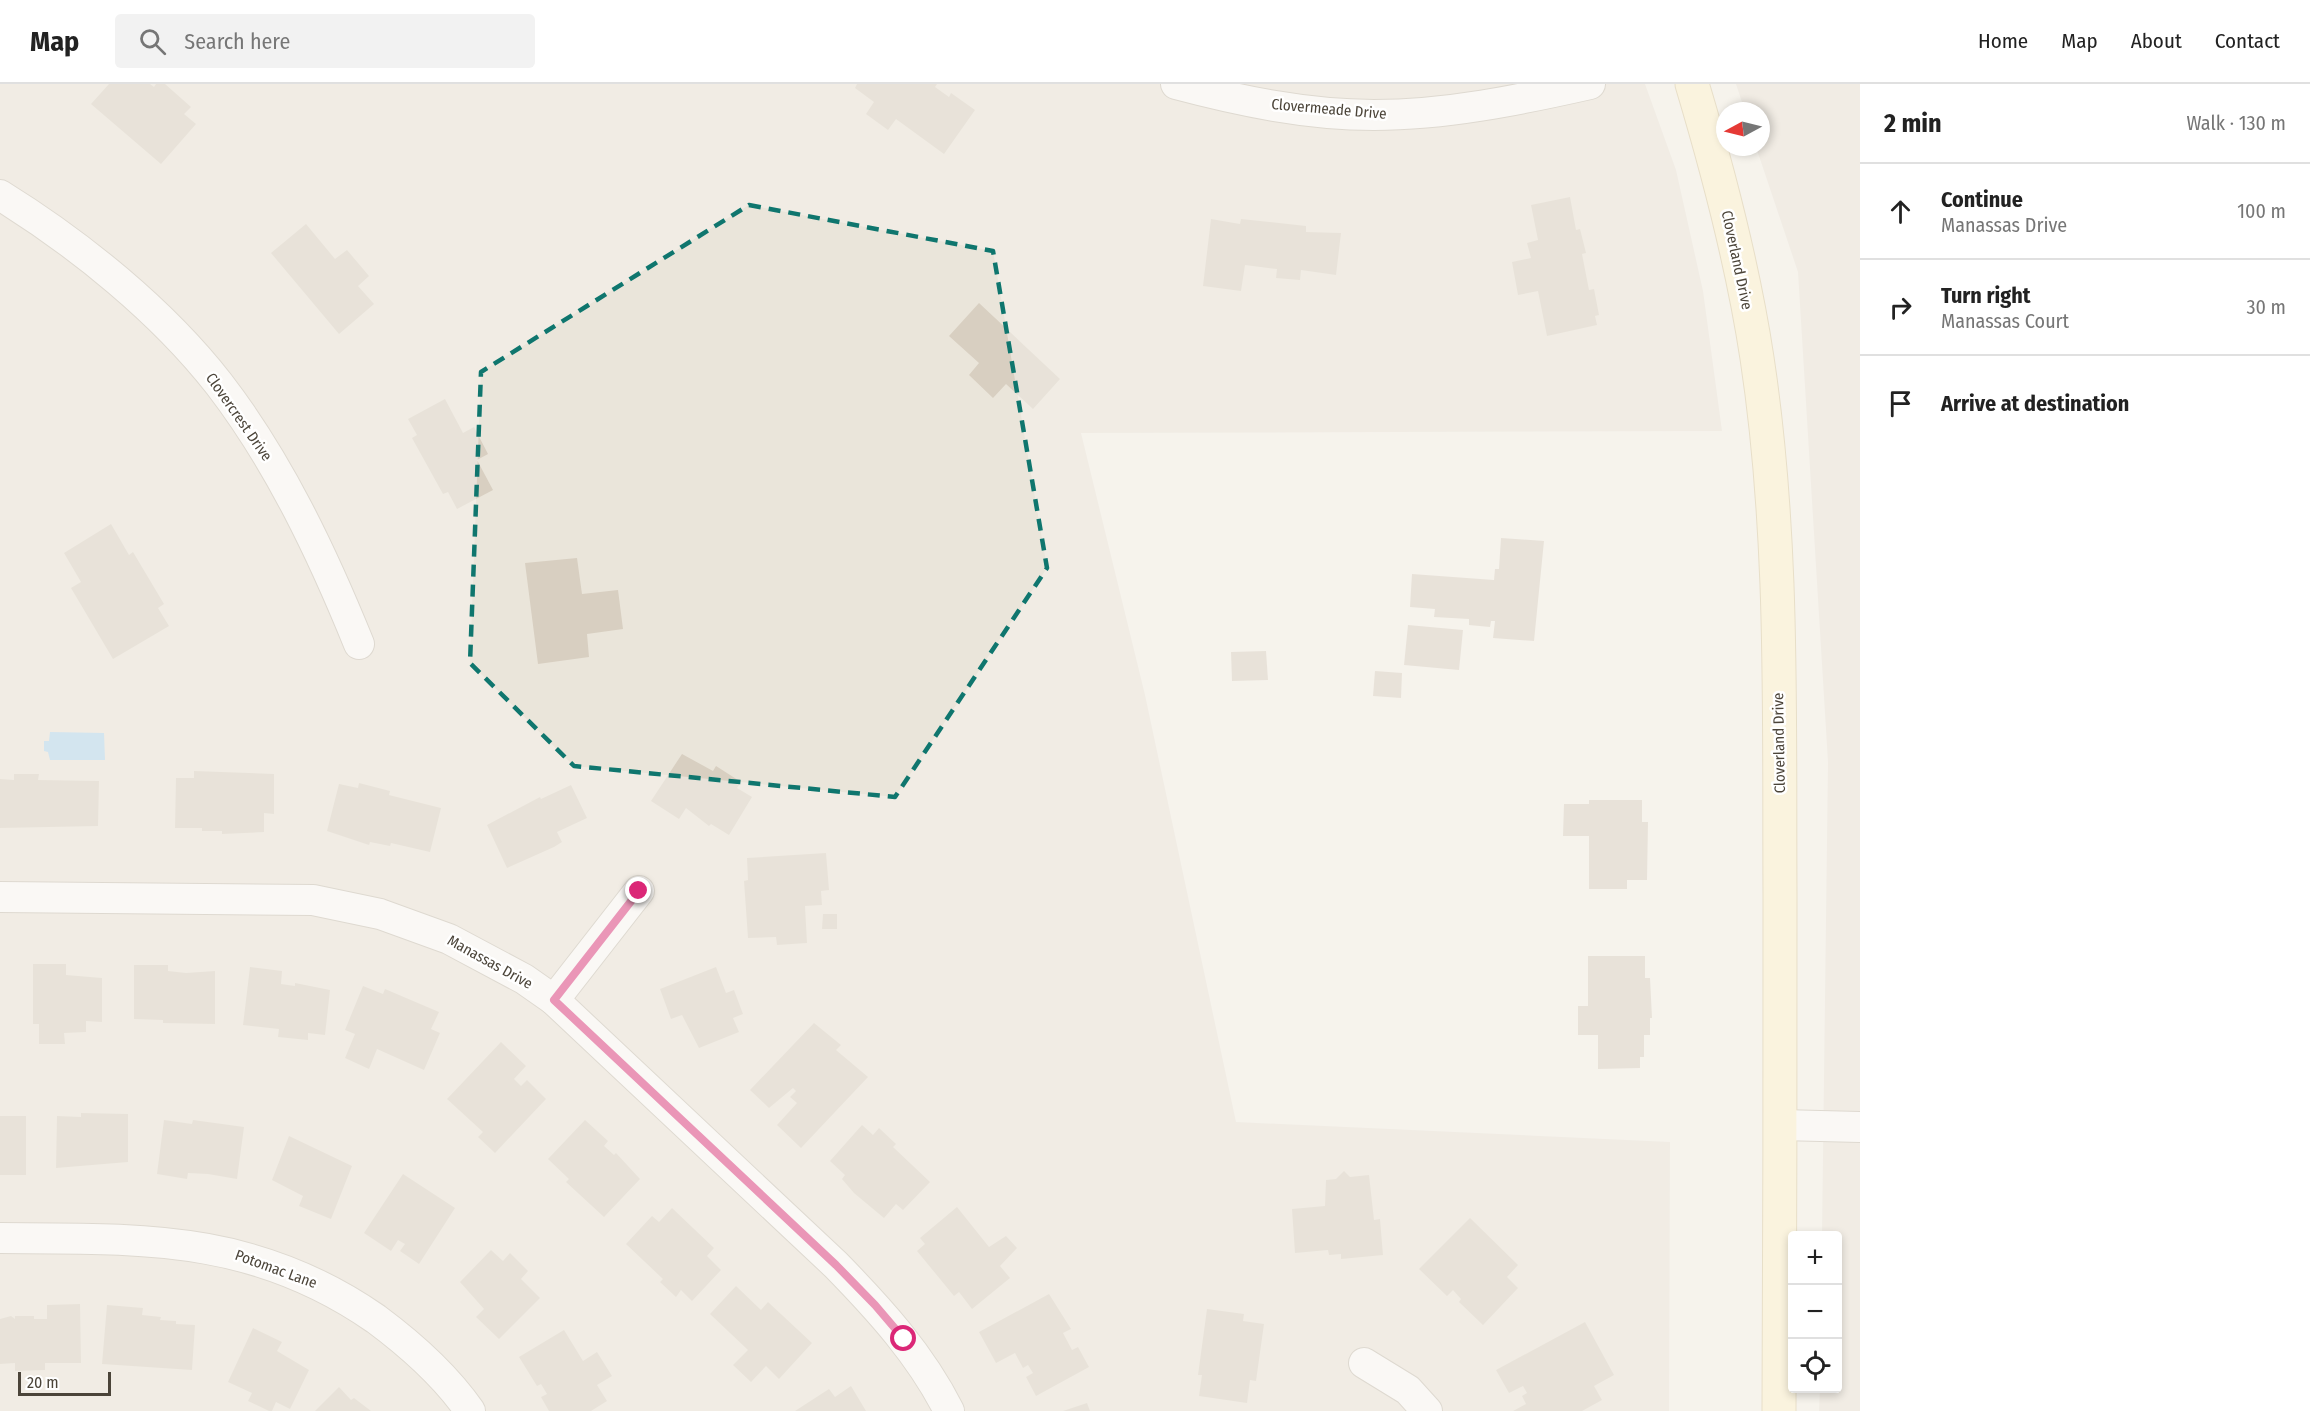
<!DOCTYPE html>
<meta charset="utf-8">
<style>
body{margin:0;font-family:"Fira Sans Condensed",sans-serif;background:#f2f2f2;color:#222}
.controls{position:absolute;right:18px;bottom:18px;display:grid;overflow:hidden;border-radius:6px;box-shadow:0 3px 9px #0003}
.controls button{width:54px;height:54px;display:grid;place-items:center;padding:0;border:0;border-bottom:2px solid #e0e0e0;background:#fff;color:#222;font:30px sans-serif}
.compass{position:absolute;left:1716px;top:18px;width:54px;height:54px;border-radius:50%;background:#fff;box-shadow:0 3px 9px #0003;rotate:263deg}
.scale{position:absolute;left:18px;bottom:15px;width:93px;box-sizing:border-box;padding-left:6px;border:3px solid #4b4439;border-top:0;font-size:16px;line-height:21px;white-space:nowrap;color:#4b4439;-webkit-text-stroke:4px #fff;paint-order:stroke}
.stop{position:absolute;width:18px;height:18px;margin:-14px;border:4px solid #db2777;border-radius:50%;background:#fff}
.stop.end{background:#db2777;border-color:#fff;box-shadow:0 2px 6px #0008}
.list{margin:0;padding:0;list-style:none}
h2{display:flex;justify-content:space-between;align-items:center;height:78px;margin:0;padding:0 24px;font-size:26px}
h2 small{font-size:20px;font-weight:400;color:#767676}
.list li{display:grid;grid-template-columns:39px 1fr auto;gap:18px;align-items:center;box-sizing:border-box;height:96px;padding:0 24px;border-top:2px solid #e0e0e0}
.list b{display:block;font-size:22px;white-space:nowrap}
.list p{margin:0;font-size:20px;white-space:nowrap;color:#767676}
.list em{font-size:20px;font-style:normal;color:#767676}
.icon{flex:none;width:33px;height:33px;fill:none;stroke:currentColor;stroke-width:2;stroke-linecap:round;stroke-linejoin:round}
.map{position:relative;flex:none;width:1860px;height:1327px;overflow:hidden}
header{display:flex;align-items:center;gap:36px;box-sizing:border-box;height:84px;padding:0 30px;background:#fff;border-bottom:2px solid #e0e0e0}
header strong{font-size:28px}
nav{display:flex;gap:33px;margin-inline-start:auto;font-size:21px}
.search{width:420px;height:54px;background:#f2f2f2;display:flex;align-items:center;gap:15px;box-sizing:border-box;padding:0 21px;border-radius:6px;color:#767676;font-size:22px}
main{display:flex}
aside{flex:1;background:#fff}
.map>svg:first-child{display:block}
.residential{fill:#eae5da}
.water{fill:#a9d4f2}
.building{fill:#d8cfc1}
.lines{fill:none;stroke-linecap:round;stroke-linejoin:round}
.street-casing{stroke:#c2bbae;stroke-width:32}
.secondary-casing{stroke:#d6c79b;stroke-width:35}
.street{stroke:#fff;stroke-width:30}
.secondary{stroke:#fff3cd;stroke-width:33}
.route{stroke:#db2777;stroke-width:8}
.marked{fill:none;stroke:#0f766e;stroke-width:4.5;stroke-dasharray:12 8;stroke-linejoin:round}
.labels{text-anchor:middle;stroke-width:5;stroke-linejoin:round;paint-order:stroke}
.street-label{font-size:15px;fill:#4b4439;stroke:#fff}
</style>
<header>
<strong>Map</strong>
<div class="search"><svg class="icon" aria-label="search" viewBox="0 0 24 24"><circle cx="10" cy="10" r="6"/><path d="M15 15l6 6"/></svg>Search here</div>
<nav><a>Home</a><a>Map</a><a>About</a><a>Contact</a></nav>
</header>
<main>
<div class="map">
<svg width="1860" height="1327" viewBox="0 0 1860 1327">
<rect width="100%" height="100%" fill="#f6f3ec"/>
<g class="residential">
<path d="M0 0H1645L1676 86 1703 207 1722 347 1081 349 1145 611 1236 1038 1670 1058 1669 1327H0Z"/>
<path d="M1736 0H1860V1327H1819L1820 1305 1838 1304V1152L1822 1151 1828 678 1798 188 1756 63H1761V27H1745Z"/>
</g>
<path class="water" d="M50 648 104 649 105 676H50L48 668 44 667V657H49Z"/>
<g class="building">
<path d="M109 0H150L154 3 156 0H165L191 23 184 30 196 40 161 80 91 20Z"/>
<path d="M857 0H937L935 3 949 13 951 9 975 26 944 70 896 35 888 46 866 30 874 18 855 4Z"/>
<path d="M1570 113 1576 146 1580 145 1586 169 1582 170 1589 206 1594 205 1599 231 1595 232 1597 241 1547 252 1538 207 1518 211 1512 178 1531 174 1527 159 1538 156 1531 121Z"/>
<path d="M1211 135 1240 140 1241 135 1306 142V148L1341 149 1336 191 1301 186 1300 196 1276 194 1277 185 1245 181 1241 207 1203 202Z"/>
<path d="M306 140 335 175 347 166 369 192 358 202 374 220 339 250 271 169Z"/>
<path d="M979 219 1060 295 1033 325 1006 300 993 314 969 291 979 279 949 252Z"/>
<path d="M445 315 463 349 474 343 488 370 477 376 493 406 457 425 448 408 443 410 412 354 417 351 408 335Z"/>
<path d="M111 440 129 471 133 468 164 520 158 524 169 542 113 575 71 504 81 498 64 469Z"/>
<path d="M1501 454 1544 457 1534 557 1493 554 1495 537H1491L1490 543 1469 541V535L1434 533 1435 525 1410 523 1412 490 1494 496 1495 485H1499Z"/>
<path d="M577 474 582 510 618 506 623 545 587 550 589 573 538 580 525 479Z"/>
<path d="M1408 541 1463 546 1459 586 1404 581Z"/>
<path d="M1266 567 1268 596 1232 597 1231 568Z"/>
<path d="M1375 587 1402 589 1401 614 1373 612Z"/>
<path d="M682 670 713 687 716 682 741 698 737 704 752 713 729 751 711 740 709 742 686 724 679 735 651 717Z"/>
<path d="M194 687 274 690V730L264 729V748L222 750V747H202V744H175L176 694H194Z"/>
<path d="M14 690H39L38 696 99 697 98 742 0 744V695L14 696Z"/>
<path d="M359 699 390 707 389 711 441 724 430 768 391 759 390 762 370 758 369 761 327 747 339 700 358 704Z"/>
<path d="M571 701 587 734 557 748 562 758 554 763 507 784 487 741 540 713 541 715Z"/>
<path d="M1589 716H1642V738H1648L1647 796H1627V805H1589V752H1563L1564 720H1589Z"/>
<path d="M826 769 829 806 821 807 822 821 805 822 807 859 777 861 776 853 748 854 744 797 748 796 747 774Z"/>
<path d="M823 830H837V845H822Z"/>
<path d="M1588 872H1645V894H1650L1652 934H1650V951H1644V973H1640V984L1598 985V951H1578V922H1588Z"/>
<path d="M33 880H66V891L102 894V938L86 937V948L64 949 65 960H39V940H33Z"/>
<path d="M134 881H168V887L186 889 215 887V940L163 939V936L134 935Z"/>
<path d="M250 883 282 887 281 900 295 902V899L330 906 325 951 308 949V956L278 953 279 945 243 941Z"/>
<path d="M716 883 726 909 734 906 743 930 733 934 739 948 699 964 682 931 671 935 660 905Z"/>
<path d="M363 902 383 910 385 905 439 928 431 945 440 949 424 986 377 965 369 985 345 974 355 950 345 946Z"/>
<path d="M814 939 841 961 836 966 868 993 801 1064 777 1041 797 1019 790 1013 796 1007 793 1004 769 1024 750 1006Z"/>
<path d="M501 958 526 982 514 995 521 1002 527 996 546 1015 495 1069 478 1053 483 1048 447 1015Z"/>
<path d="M81 1029 128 1030V1078L56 1084 57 1032 81 1033Z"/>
<rect x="0" y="1032" width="26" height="59"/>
<path d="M164 1036 192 1040 193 1036 244 1043 237 1095 208 1090 188 1089 187 1095 157 1090Z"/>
<path d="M585 1036 608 1057 604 1062 614 1071 616 1069 640 1095 604 1133 566 1098 569 1095 548 1075Z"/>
<path d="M862 1041 873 1051 879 1044 896 1060 893 1063 930 1098 903 1126 896 1120 884 1134 854 1109 842 1095 845 1091 830 1077Z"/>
<path d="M289 1052 352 1082 331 1135 299 1122 303 1112 272 1096Z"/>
<path d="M1344 1087 1350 1093 1369 1091 1374 1136 1380 1135 1383 1171 1341 1175V1170L1329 1171 1328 1166 1295 1169 1292 1125 1325 1122 1326 1096 1336 1095Z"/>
<path d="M403 1090 455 1124 419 1180 400 1167 405 1160 398 1156 391 1167 364 1149Z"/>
<path d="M957 1123 989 1163 1006 1152 1017 1164 1000 1182 1010 1194 972 1225 959 1208 954 1212 917 1167 925 1160 920 1154Z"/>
<path d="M672 1124 714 1164 707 1172 721 1186 692 1217 681 1206 676 1213 660 1198 663 1195 626 1160 652 1132 659 1138Z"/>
<path d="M1470 1134 1518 1181 1507 1193 1518 1204 1483 1241 1459 1218 1461 1215 1453 1206 1447 1212 1419 1185Z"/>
<path d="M491 1166 503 1177 510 1169 528 1187 521 1195 540 1214 499 1255 476 1233 484 1225 460 1198Z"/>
<path d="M736 1202 761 1226 768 1218 812 1259 779 1295 766 1282 751 1298 733 1281 748 1266 710 1230Z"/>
<path d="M1049 1210 1071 1245 1063 1249 1072 1266 1078 1263 1089 1283 1036 1312 1026 1293 1033 1289 1028 1281 1023 1284 1015 1269 996 1279 979 1248Z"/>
<path d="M80 1220 81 1279H45V1286L15 1287V1279L0 1280V1235L11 1232 15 1235V1232H34V1235H47V1221Z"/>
<path d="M107 1221 143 1224 142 1231 161 1233 160 1236 176 1237V1240L195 1241 192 1286 102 1280Z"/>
<path d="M1207 1225 1244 1230 1243 1237 1264 1240 1256 1297 1250 1296 1247 1319 1199 1312 1202 1291H1198Z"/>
<path d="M1585 1238 1614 1291 1594 1302 1602 1316 1582 1327H1513L1526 1320 1522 1312 1527 1309 1523 1302 1509 1309 1496 1286Z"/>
<path d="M253 1244 282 1258 277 1267 309 1286 290 1325 276 1318 272 1327H269L248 1317 252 1309 228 1298Z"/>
<path d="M564 1246 583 1277 597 1268 612 1292 597 1301 607 1317 591 1327H549L541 1313 547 1310 541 1300 537 1302 519 1273Z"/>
<path d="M851 1302 866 1327H795L829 1305 835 1313Z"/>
<path d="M339 1303 351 1316 354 1314 371 1327H315Z"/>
<path d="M1087 1319 1090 1327H1063Z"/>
</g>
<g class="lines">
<g class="street-casing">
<g id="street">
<path d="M1176 0C1240 17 1307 31 1374 31 1446 31 1519 16 1590 0"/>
<path d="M0 111C79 160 162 227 219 300 279 378 322 469 359 560"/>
<path d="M0 813 313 816 380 830 449 855 524 895 554 916 836 1181C879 1225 921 1271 949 1327"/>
<path d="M554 916 639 807"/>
<path d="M1781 1041 1860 1043"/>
<path d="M0 1154C142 1155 254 1150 376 1235 411 1261 445 1291 470 1327"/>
<path d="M1364 1279 1408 1306 1427 1327"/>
</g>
</g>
<g class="secondary-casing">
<path id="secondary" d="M1692 0C1719 90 1743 181 1757 274 1784 451 1779 632 1780 810 1780 982 1780 1155 1779 1327"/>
</g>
<use href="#street" class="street"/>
<use href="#secondary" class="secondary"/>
</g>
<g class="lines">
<path class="route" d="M639 807 554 916 836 1181 875 1221 904 1255"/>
</g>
<path d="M0 0H1860V1327H0ZM749 121 993 167 1047 484 895 713 574 682 470 579 481 288Z" fill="#f6f3ec" fill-opacity=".55" fill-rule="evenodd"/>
<path class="marked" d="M749 121 993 167 1047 484 895 713 574 682 470 579 481 288Z"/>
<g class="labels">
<g class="street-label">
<text transform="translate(1329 25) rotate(5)" y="5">Clovermeade Drive</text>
<text transform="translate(1737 176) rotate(78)" y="5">Cloverland Drive</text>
<text transform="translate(239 333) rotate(55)" y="5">Clovercrest Drive</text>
<text transform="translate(1779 659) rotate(-91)" y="5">Cloverland Drive</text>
<text transform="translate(490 878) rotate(29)" y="5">Manassas Drive</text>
<text transform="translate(276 1185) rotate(20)" y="5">Potomac Lane</text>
</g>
</g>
</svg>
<div class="controls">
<button>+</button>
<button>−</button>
<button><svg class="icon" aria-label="locate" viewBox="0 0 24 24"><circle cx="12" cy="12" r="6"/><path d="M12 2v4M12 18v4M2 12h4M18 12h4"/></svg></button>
</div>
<svg class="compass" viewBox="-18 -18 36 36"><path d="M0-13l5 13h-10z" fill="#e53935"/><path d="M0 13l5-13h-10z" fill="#767676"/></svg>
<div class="scale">20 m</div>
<div class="stop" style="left:904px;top:1255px"></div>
<div class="stop end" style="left:639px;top:807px"></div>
</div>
<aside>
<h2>2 min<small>Walk · 130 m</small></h2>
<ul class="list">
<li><svg class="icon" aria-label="ahead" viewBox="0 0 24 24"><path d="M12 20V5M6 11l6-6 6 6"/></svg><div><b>Continue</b><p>Manassas Drive</p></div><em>100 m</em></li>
<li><svg class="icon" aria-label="right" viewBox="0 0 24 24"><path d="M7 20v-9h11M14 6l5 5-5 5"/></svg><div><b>Turn right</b><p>Manassas Court</p></div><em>30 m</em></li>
<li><svg class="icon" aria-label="arrive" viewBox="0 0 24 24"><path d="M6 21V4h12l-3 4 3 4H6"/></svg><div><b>Arrive at destination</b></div></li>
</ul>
</aside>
</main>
